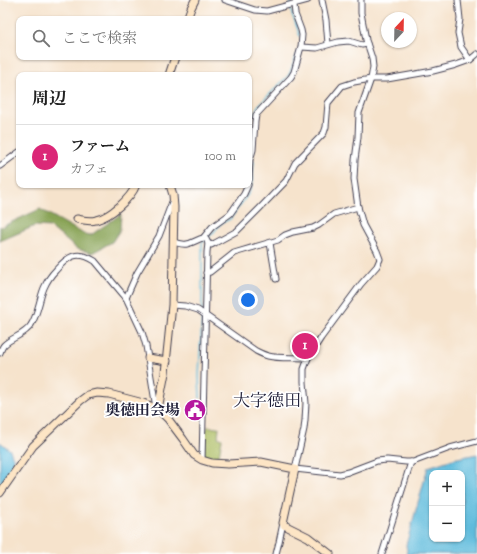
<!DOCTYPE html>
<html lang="ja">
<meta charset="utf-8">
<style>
body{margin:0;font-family:"Sorts Mill Goudy","Noto Serif JP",serif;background:#f6f6f6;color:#222}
.controls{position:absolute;right:12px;bottom:12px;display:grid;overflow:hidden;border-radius:8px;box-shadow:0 1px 3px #0004}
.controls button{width:36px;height:36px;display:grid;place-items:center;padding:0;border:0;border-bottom:1px solid #e0e0e0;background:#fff;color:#222;font:20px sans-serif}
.compass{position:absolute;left:381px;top:12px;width:36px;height:36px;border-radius:50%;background:#fff;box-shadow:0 1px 3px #0004;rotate:22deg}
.you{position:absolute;left:248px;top:300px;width:14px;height:14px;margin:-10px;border:3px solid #fff;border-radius:50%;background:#1a73e8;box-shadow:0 0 0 6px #1a73e833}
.badge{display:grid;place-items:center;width:26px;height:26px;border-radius:50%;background:#db2777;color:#fff;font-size:13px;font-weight:700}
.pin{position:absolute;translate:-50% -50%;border:2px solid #fff;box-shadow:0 1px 4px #0006}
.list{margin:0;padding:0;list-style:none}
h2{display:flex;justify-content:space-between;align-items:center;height:52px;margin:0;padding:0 16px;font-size:17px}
h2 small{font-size:13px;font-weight:400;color:#767676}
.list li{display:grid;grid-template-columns:26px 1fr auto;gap:12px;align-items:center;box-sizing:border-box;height:64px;padding:0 16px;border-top:1px solid #e0e0e0}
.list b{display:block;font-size:15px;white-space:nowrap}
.list p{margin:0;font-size:13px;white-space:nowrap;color:#767676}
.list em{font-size:13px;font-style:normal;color:#767676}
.icon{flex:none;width:22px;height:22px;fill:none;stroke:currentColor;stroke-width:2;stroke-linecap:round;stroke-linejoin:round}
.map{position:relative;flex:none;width:477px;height:554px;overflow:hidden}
.search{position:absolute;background:#fff;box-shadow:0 1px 3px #0004;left:16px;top:16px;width:236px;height:44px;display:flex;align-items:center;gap:10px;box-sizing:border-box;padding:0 14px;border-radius:8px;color:#767676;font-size:15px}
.panel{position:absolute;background:#fff;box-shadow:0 1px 3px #0004;left:16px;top:72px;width:236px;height:116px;border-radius:8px}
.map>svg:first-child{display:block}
.green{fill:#abbb5e;stroke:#666e4c}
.forest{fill:#88a355;stroke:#556248}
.water{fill:#5ebbdc;stroke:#406e8c;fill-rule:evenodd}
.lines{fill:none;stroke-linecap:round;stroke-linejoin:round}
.stream{stroke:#5ebbdc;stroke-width:1.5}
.street-casing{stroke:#423f51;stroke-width:7}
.secondary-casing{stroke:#423f51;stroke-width:9}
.street{stroke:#fff;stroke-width:5}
.secondary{stroke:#fde5c5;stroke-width:7}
.labels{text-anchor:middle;stroke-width:3.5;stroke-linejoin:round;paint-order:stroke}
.poi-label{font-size:15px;font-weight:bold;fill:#22223b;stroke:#fff;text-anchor:end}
.quarter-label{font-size:17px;fill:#22223b;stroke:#fff}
</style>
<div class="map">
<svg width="477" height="554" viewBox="0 0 477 554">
<rect width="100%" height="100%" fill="#fff"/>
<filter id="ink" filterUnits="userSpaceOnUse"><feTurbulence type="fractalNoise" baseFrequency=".025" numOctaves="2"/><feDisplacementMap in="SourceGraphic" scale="8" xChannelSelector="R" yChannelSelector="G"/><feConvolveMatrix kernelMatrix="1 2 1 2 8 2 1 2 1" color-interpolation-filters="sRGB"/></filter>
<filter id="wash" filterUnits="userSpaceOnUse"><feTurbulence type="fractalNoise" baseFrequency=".012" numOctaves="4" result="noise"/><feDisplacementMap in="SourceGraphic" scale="16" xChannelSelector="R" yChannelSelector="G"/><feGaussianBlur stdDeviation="0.9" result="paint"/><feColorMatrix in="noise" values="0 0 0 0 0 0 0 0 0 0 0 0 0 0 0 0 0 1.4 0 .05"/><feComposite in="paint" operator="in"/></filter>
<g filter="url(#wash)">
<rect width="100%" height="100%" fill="#f6e3cc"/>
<path class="green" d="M208 426 215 428 219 427 218 437 222 439 218 461 204 457V435Z"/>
<path class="forest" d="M40 209 84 234 91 235 121 214 120 230 112 242 92 253 77 249 50 227 35 226 0 241V226L1 227Z"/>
<g class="water">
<path d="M0 442 10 450 13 458 15 467 0 492Z"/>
<path d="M477 454V554H406L407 551 406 545 428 467 453 459ZM432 473H462V539H432Z"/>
</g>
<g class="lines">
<g class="stream">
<path d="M291 0V11L299 33V36"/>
<path d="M249 145 253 115 258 106 289 75 297 54"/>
<path d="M202 311V243L213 233 221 223 230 219 248 194 251 188 254 163 252 160"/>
<path d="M200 398 199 376 202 314"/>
</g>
</g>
</g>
<g filter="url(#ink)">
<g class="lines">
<g class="street-casing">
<g id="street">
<path d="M225 0 255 10 267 11 308 0"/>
<path d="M322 0 326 20 328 44"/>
<path d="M361 0V13L366 40 372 58 373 67 371 79 359 113 358 137 355 160 354 179 358 207 363 225 377 251 380 259 377 266 361 284 321 338 308 358 304 369V382L306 403 305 420 304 429 295 469 340 474 348 472 377 461 387 460 406 462H413L450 448 477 441"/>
<path d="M458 0 460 19 458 33 461 47 470 60"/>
<path d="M301 47 317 48 338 42 349 41 362 45 367 44"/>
<path d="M0 166 19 152"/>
<path d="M249 179 250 160 253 150 255 122 256 115 291 77 294 72 301 47 302 35 301 30 295 14 294 5"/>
<path d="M173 242C178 243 182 245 187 244 193 243 198 239 203 238L212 227 230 214 244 194 248 185"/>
<path d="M208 243 211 245 215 243 237 231 260 208 286 181 295 163 324 133 326 127 328 103 342 86 354 82 371 79H387L433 71 456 65 470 60 477 54"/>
<path d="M270 243 276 279"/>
<path d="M206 273 210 272 229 257 234 253 278 240 285 235 293 232 313 228 319 225 334 214 358 207"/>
<path d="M126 298 137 273 159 236 172 202"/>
<path d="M172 305 185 306 198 310 256 351C260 353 264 355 268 356 280 359 296 357 308 358"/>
<path d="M0 353C1 350 2 347 4 345 12 337 25 335 31 325 38 314 39 300 44 288 47 281 51 275 56 270 68 256 77 250 95 261L126 298 142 332 146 346 156 408"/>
<path d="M202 460 207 252 208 243 206 239 203 238"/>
<path d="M276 554 279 542 283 523"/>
<path d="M382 554 411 462"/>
</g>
</g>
<g class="secondary-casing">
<g id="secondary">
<path d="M187 19 191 8 195 0"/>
<path d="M169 75 175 57"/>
<path d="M77 219C83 220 89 222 96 220 110 217 131 198 136 185"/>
<path d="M148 358 167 361"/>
<path d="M158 409 165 373 172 305 174 207 173 195 170 185"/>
<path d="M0 493 33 446 80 401 88 395 97 393 109 394 143 403 158 409 168 419 183 439 194 455 202 460 212 463 228 464 261 462 295 469 283 523 284 525 308 537 330 554"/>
</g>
</g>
<use href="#street" class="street"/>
<use href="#secondary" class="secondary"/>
</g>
</g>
<defs>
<g id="civic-disc" transform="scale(1.15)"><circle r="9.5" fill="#b5179e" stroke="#fff"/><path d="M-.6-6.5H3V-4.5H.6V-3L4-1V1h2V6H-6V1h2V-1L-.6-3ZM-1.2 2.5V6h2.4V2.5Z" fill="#fff"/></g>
</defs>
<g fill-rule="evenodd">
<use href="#civic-disc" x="195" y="410"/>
</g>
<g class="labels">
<g class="poi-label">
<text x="180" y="415">奥徳田会場</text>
</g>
<g class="quarter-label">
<text x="267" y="406">大字徳田</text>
</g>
</g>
</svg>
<div class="controls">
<button>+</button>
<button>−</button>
</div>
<svg class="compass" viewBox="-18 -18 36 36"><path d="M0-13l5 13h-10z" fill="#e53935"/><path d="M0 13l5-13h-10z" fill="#767676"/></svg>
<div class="you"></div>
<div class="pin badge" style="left:305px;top:346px">1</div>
<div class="search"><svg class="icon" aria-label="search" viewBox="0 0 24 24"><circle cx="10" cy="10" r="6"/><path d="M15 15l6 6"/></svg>ここで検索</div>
<section class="panel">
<h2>周辺<small></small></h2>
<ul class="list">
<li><span class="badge">1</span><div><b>ファーム</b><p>カフェ</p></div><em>100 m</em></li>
</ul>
</section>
</div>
